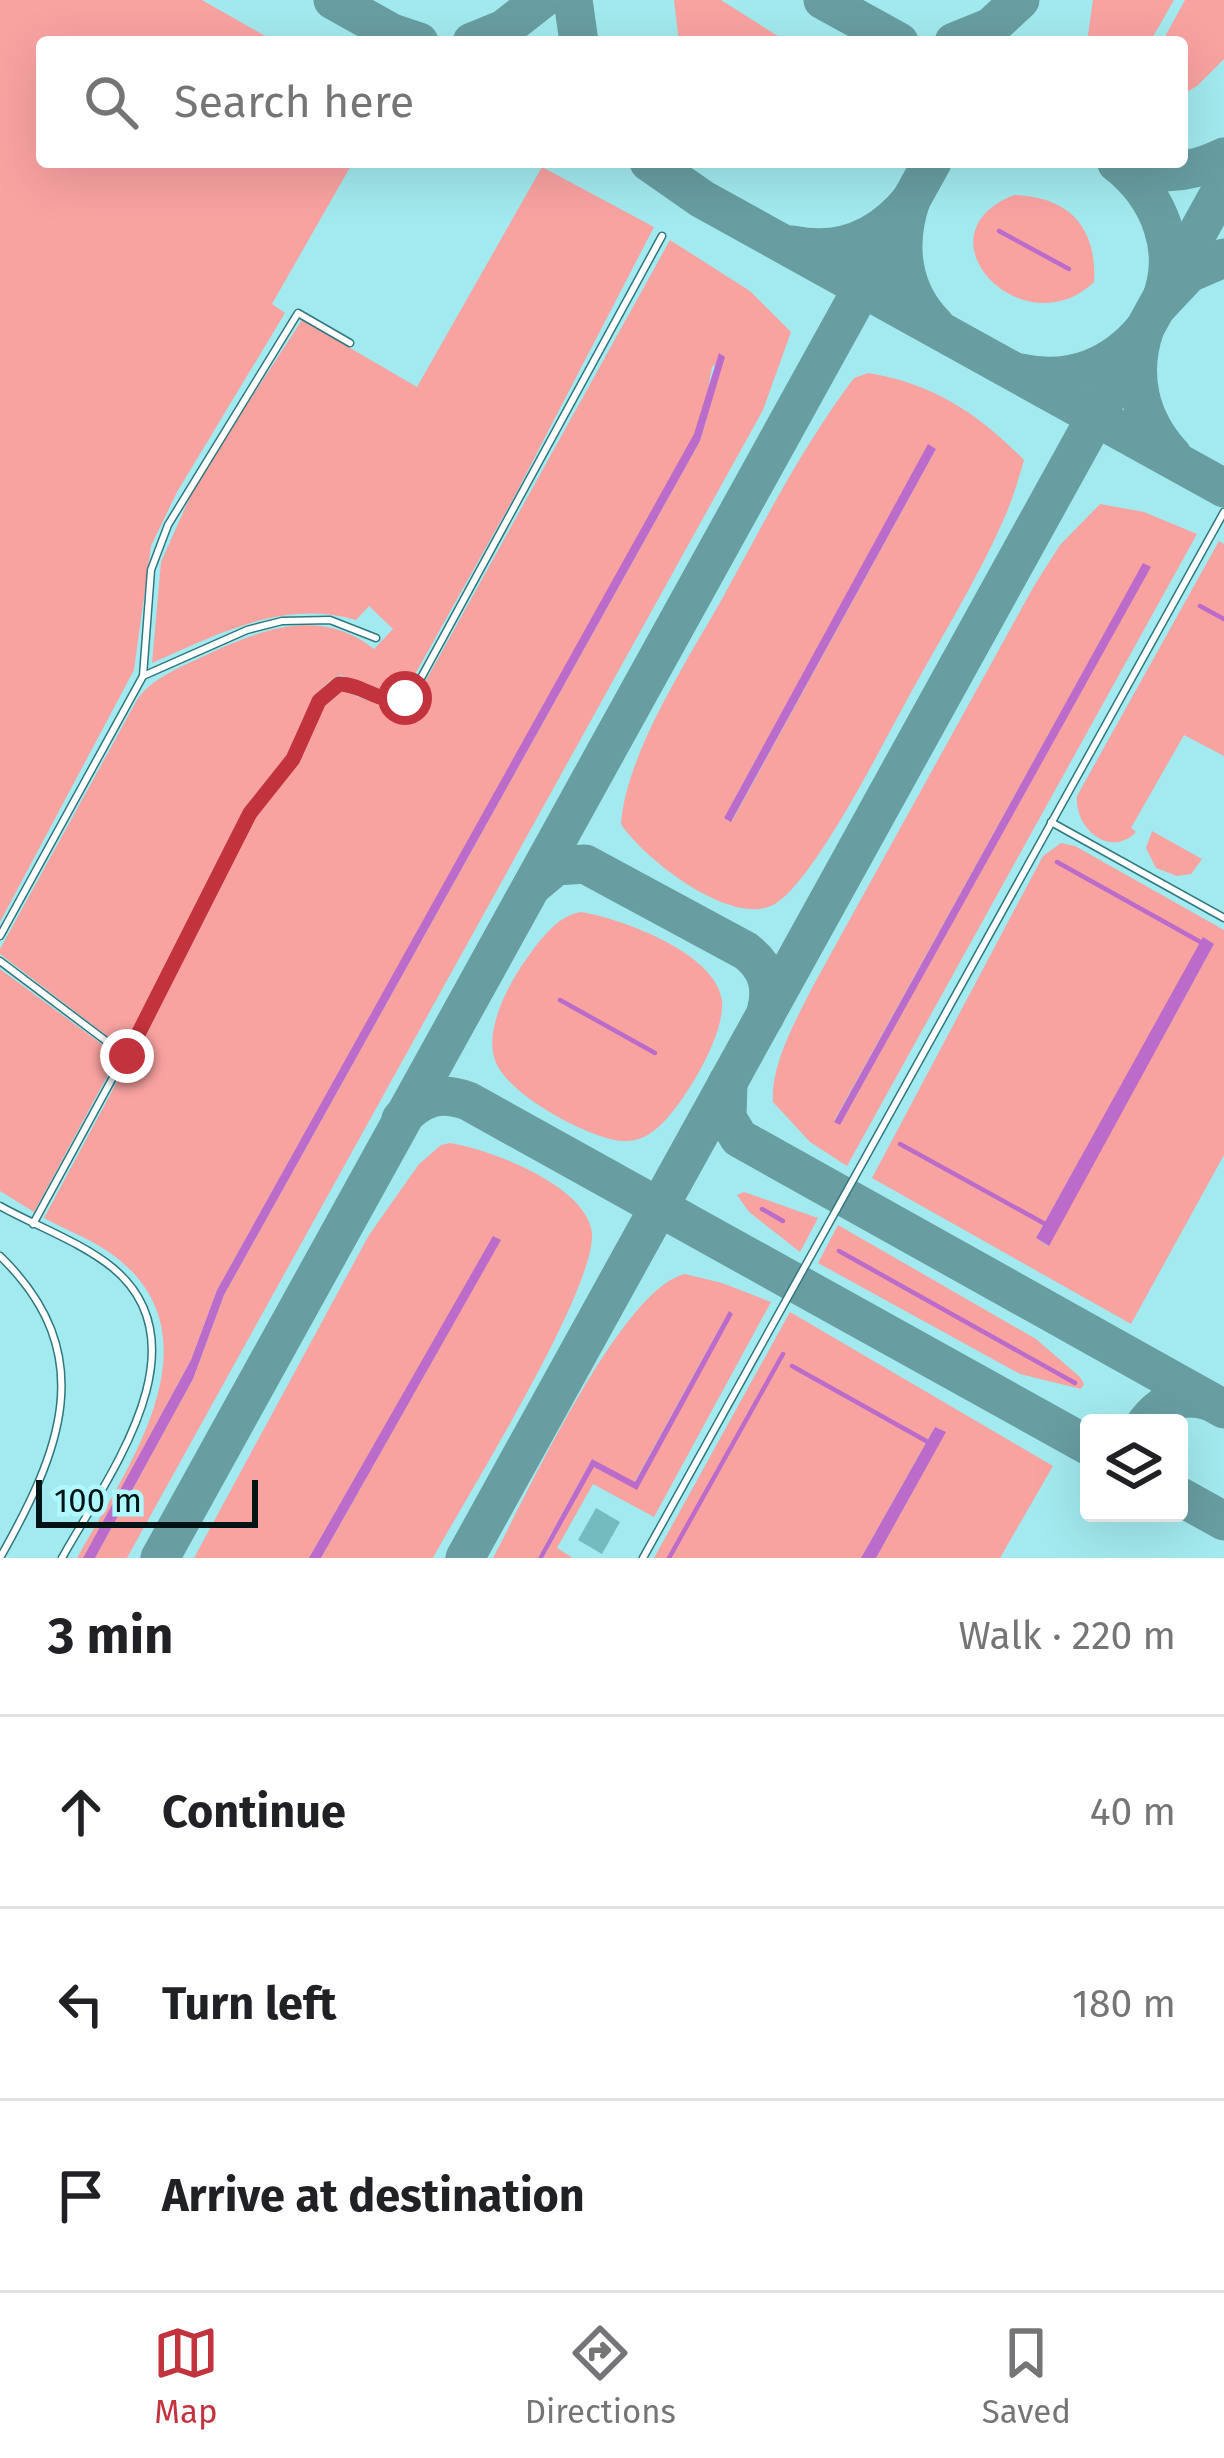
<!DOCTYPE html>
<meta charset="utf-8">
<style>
body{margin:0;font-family:"Fira Sans",sans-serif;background:#f6f6f6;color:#202124}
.controls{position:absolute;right:36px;bottom:36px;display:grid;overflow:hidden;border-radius:12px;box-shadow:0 12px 48px #0002}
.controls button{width:108px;height:108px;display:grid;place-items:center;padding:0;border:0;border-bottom:3px solid #e0e0e0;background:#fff;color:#202124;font:60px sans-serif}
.scale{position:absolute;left:36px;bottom:30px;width:222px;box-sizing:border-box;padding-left:12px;border:6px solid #001315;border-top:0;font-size:33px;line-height:42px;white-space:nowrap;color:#001315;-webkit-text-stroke:9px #aff8fd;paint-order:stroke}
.stop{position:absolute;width:36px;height:36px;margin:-27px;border:9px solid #c3333e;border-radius:50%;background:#fff}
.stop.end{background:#c3333e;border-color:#fff;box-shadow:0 3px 12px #0008}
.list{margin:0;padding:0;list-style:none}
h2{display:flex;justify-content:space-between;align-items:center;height:156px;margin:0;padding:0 48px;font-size:51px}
h2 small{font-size:39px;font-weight:400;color:#757577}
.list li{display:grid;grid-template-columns:78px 1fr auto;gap:36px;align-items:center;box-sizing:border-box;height:192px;padding:0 48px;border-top:3px solid #e0e0e0}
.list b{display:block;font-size:45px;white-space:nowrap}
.list em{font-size:39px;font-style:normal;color:#757577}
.icon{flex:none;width:66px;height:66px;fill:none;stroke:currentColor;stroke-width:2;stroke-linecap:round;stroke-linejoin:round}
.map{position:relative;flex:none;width:1224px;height:1558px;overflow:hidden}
.search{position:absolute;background:#fff;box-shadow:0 12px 48px #0002;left:36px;right:36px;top:36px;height:132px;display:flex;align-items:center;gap:30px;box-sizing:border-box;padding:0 42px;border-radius:12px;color:#757577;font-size:45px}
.sheet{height:732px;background:#fff}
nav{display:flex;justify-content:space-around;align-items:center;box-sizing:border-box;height:168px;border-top:3px solid #e0e0e0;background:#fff;font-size:33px;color:#757577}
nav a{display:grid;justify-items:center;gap:6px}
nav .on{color:#c3333e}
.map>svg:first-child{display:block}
.green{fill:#f9a3a1;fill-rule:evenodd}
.water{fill:#bb6bc9}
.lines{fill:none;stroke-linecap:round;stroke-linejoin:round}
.stream{stroke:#bb6bc9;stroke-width:4.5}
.taxiway{stroke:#689ea2;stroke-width:39}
.building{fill:#74bbc0}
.lane-casing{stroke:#2f787d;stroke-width:9}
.lane{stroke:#fff;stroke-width:6}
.route{stroke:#c3333e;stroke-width:15}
</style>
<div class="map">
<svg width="1224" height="1558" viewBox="0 0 1224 1558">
<rect width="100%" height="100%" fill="#a2eaef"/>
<g class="green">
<path d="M0 0H202L276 42H42V162H353L272 304 285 313 177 492 151 546 134 670 0 922Z"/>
<path d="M674 0H721L787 42H679Z"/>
<path d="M1093 0H1174L1150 42H1087Z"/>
<path d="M1185 0H1224V59L1197 86 1182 95V42H1162Z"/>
<path d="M542 167 654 227 513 499 409 685 397 694 390 693 340 675C311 688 299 730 286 758 278 776 250 800 237 823 199 897 165 973 125 1046H120L0 954V949L138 698C154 678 176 669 200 658 256 631 319 605 374 649L393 629 369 606 356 620C283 599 218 634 152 663L161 562 198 479 302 320 417 387Z"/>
<path d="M1014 195C1069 197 1097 227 1094 282 1023 350 913 235 1014 195Z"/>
<path d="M670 240 750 291 791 332 763 410 127 1558H95L193 1379 224 1295 700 441 724 358 712 367 706 401 694 436 217 1290 191 1360 83 1558H77C124 1473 222 1341 117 1258 96 1241 68 1231 44 1218L169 985 242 838 266 796 299 758 318 712 341 690 393 710 415 700Z"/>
<path d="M868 373C932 383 979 414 1024 460 1018 481 1012 501 1003 521 976 582 940 639 908 698 883 743 815 880 775 904 732 929 642 857 621 824 626 754 687 661 722 599 763 524 802 447 854 378ZM928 445 936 449 732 821 724 818Z"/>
<path d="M1100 504 1144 512 1197 534 847 1166 810 1142 773 1102C771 1063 796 1020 813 986L1034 586 1060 545ZM1143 564 1150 568 840 1125 834 1121Z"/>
<path d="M1219 541 1224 544V756L1184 735 1131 828 1136 832C1110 859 1074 828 1077 796Z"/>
<path d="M1152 831 1202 859 1191 874 1177 876 1156 868 1146 848Z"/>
<path d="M1061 843 1075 846 1224 930V1155L1131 1324 872 1178 1043 856ZM1204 938 1214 944 1048 1246 1036 1238Z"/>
<path d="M581 912C620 918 717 953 722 1001 725 1033 690 1092 669 1116 657 1130 643 1142 623 1141 589 1139 506 1094 495 1060 484 1029 509 983 527 958 541 939 557 916 581 912Z"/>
<path d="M0 969 118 1056 34 1212 0 1191Z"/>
<path d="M450 1143C489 1149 589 1186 592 1234 594 1293 466 1497 433 1558H321L500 1241 494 1236 309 1558H194L369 1235 419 1164 441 1145Z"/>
<path d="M744 1192 818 1218 800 1252 749 1212 737 1195Z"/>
<path d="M838 1225 1036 1339 1080 1377 1084 1384 1081 1389 1020 1374 818 1263Z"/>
<path d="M685 1274 722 1283 771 1302 654 1517 593 1484 557 1548 573 1558H543L594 1466 637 1489 729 1311 634 1483 592 1459 538 1558H493C526 1497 621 1288 685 1274Z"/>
<path d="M790 1312 1053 1466 1000 1558H876L945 1433 935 1427 861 1558H654Z"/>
</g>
<g class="water">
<path d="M719 353 725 357 700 441 224 1295 193 1379 95 1558H83L191 1360 217 1290 694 434Z"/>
<path d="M928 444 936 449 731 822 724 818Z"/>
<path d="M1143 563 1151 567 840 1125 834 1122Z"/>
<path d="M1203 937 1214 944 1049 1246 1036 1238Z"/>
<path d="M493 1236 501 1240 321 1558H309Z"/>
<path d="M729 1311 733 1314 637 1490 594 1467 543 1558H538L592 1459 635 1482Z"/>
<path d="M935 1427 946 1432 876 1558H861Z"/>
</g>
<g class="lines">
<g class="stream">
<path d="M999 231 1069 269"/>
<path d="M1200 606 1224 619"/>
<path d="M1057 862 1204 944"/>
<path d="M560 1000 655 1053"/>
<path d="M900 1144 1047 1225"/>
<path d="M762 1209 783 1221"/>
<path d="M839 1251 1075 1383"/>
<path d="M792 1366 928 1442"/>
<path d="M669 1558 783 1354"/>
</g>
<g class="taxiway">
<path d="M333 0 392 33 419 42"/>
<path d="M573 0 579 42"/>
<path d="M823 0 899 42"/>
<path d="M472 42 504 29 541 0"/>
<path d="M954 42 991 27 1020 0"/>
<path d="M649 162 702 199 1224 488"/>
<path d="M1117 163C1160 197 1182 252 1159 305L1189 273 1224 258"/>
<path d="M1117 163C1155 176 1187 175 1224 157"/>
<path d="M793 245C841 255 881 237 911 200 896 244 901 291 935 325"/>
<path d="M1021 373C1071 384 1114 366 1145 328 1129 374 1139 419 1172 455"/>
<path d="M532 886 556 866 585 864 746 951C769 969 773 988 765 1016"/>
<path d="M728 1082 727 1118 739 1138 1224 1409"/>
<path d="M401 1119C421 1097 440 1091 468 1101L1089 1446"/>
<path d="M1146 1423C1163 1401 1182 1393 1209 1401"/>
<path d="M1179 1496 1224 1521"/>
<path d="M160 1558 932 162"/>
<path d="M465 1558 1224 185"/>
</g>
</g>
<path class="building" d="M596 1508 620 1522 602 1554 578 1540Z"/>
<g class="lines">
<g class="lane-casing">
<g id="lane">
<path d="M143 676 151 570 168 525 298 313 350 343"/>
<path d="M1051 822 1224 918"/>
<path d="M0 936 143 676 247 630 282 621 330 620 376 638"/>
<path d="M0 961 126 1056"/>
<path d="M0 1206C36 1226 81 1242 113 1268 208 1347 105 1480 62 1558"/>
<path d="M33 1224 165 982 250 813 293 759 319 701 339 684C369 684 388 714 415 689L662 236"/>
<path d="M0 1256C102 1355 59 1453 0 1558"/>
<path d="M643 1558 1224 512"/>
</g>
</g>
<use href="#lane" class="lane"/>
</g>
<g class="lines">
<path class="route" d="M127 1056 250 813 293 759 319 701 339 684C364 684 380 706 405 698"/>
</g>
</svg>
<div class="controls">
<button><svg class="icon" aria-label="layers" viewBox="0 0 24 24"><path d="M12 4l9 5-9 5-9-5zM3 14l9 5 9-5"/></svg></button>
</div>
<div class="scale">100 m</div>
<div class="stop" style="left:405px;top:698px"></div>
<div class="stop end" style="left:127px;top:1056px"></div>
<div class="search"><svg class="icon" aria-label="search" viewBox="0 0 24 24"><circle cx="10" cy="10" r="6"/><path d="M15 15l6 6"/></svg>Search here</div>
</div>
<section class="sheet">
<h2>3 min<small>Walk · 220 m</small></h2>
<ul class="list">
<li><svg class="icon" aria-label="ahead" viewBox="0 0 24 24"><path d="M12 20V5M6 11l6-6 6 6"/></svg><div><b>Continue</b></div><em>40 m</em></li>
<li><svg class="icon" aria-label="left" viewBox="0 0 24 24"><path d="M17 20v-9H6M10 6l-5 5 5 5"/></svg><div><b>Turn left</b></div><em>180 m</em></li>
<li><svg class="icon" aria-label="arrive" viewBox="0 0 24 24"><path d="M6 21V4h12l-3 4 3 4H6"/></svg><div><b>Arrive at destination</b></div></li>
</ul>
</section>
<nav>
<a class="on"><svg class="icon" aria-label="map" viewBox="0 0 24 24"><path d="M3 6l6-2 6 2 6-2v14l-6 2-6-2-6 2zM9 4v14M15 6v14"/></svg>Map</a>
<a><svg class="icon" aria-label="directions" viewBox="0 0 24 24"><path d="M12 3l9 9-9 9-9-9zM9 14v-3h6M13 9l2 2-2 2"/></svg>Directions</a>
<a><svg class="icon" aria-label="saved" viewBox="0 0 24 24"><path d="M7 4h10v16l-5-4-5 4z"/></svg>Saved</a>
</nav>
